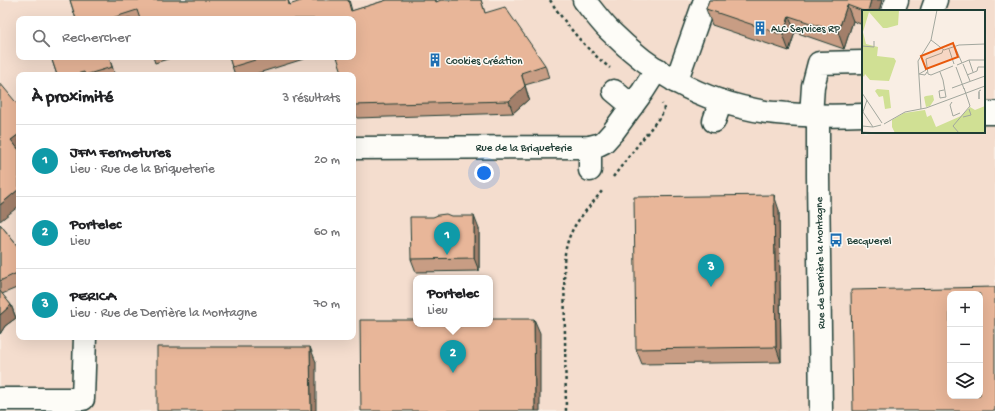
<!DOCTYPE html>
<html lang="fr">
<meta charset="utf-8">
<style>
body{margin:0;font-family:"Gochi Hand",sans-serif;background:#f6f6f6;color:#202124}
.controls{position:absolute;right:12px;bottom:12px;display:grid;overflow:hidden;border-radius:8px;box-shadow:0 4px 16px #0002}
.controls button{width:36px;height:36px;display:grid;place-items:center;padding:0;border:0;border-bottom:1px solid #e0e0e0;background:#fff;color:#202124;font:20px sans-serif}
.you{position:absolute;left:484px;top:173px;width:14px;height:14px;margin:-10px;border:3px solid #fff;border-radius:50%;background:#1a73e8;box-shadow:0 0 0 6px #1a73e833}
.badge{display:grid;place-items:center;width:26px;height:26px;border-radius:50%;background:#1a73e8;color:#fff;font-size:13px;font-weight:700}
.pin{position:absolute;translate:-50% -33px;filter:drop-shadow(0 1px 2px #0008)}
.pin::after{content:'';position:absolute;top:21px;width:14px;height:12px;background:inherit;clip-path:polygon(0 0,100% 0,50% 100%)}
.popup{position:absolute;left:413px;top:275px;width:80px;height:52px;box-sizing:border-box;display:grid;place-content:center;border-radius:8px;background:#fff;filter:drop-shadow(0 1px 3px #0005);font-size:13px;white-space:nowrap;color:#757577}
.popup b{font-size:15px;color:#202124}
.popup::after{content:'';position:absolute;left:50%;top:100%;margin-left:-8px;border:8px solid transparent;border-top-color:#fff}
.list{margin:0;padding:0;list-style:none}
h2{display:flex;justify-content:space-between;align-items:center;height:52px;margin:0;padding:0 16px;font-size:17px}
h2 small{font-size:13px;font-weight:400;color:#757577}
.list li{display:grid;grid-template-columns:26px 1fr auto;gap:12px;align-items:center;box-sizing:border-box;height:72px;padding:0 16px;border-top:1px solid #e0e0e0}
.list b{display:block;font-size:15px;white-space:nowrap}
.list p{margin:0;font-size:13px;white-space:nowrap;color:#757577}
.list em{font-size:13px;font-style:normal;color:#757577}
.icon{flex:none;width:22px;height:22px;fill:none;stroke:currentColor;stroke-width:2;stroke-linecap:round;stroke-linejoin:round}
.map{position:relative;flex:none;width:995px;height:411px;overflow:hidden}
.search{position:absolute;background:#fff;box-shadow:0 4px 16px #0002;left:16px;top:16px;width:340px;height:44px;display:flex;align-items:center;gap:10px;box-sizing:border-box;padding:0 14px;border-radius:8px;color:#757577;font-size:15px}
.panel{position:absolute;background:#fff;box-shadow:0 4px 16px #0002;left:16px;top:72px;width:340px;height:268px;border-radius:8px}
.map>svg:first-child{display:block}
.built{fill:#f4ddce;fill-rule:evenodd}
.lines{fill:none;stroke-linecap:round;stroke-linejoin:round}
.minor-casing{stroke:#1f3d34;stroke-width:25}
.path{stroke:#1f3d34;stroke-width:2.5;stroke-dasharray:3 3;stroke-linecap:butt}
.minor{stroke:#fdfcf7;stroke-width:22}
.wall{fill:#c89d84;stroke:#1f3d34}
.shaded-wall{fill:#a27f6b;stroke:#1f3d34}
.building{fill:#e8b699;stroke:#1f3d34;fill-rule:evenodd}
.labels{text-anchor:middle;stroke-width:3;stroke-linejoin:round;paint-order:stroke}
.poi-label{font-size:11px;fill:#1f3d34;stroke:#fdfcf7;text-anchor:start}
.street-label{font-size:11px;fill:#1f3d34;stroke:#fdfcf7}
.inset-road{fill:none;stroke:#a2a79e;stroke-width:1}
.view{fill:#e8590c;fill-opacity:0.15;stroke:#e8590c;stroke-width:2}
.inset-edge{fill:none;stroke:#1f3d34;stroke-width:2}
</style>
<div class="map">
<svg width="995" height="411" viewBox="0 0 995 411">
<rect width="100%" height="100%" fill="#f9eee4"/>
<filter id="ink" filterUnits="userSpaceOnUse"><feTurbulence type="fractalNoise" baseFrequency=".025" numOctaves="2"/><feDisplacementMap in="SourceGraphic" scale="8" xChannelSelector="R" yChannelSelector="G"/><feConvolveMatrix kernelMatrix="1 2 1 2 8 2 1 2 1" color-interpolation-filters="sRGB"/></filter>
<g filter="url(#ink)">
<path class="built" d="M0 0H995V411H0ZM863 11H984V132H863ZM19 19H353V57H19ZM19 75H353V337H19ZM416 278H490V324H416ZM950 294H980V396H950Z"/>
<g class="lines">
<g class="minor-casing">
<g id="minor">
<path d="M584 0C592 10 600 21 609 30 628 49 653 69 677 82 704 97 735 107 766 112 773 113 780 113 787 114 812 116 838 116 863 115"/>
<path d="M893 11 897 0"/>
<path d="M932 11 936 0"/>
<path d="M676 82 705 0"/>
<path d="M614 91 632 106"/>
<path d="M984 113H995"/>
<path d="M811 116 813 86 819 63 863 62"/>
<path d="M818 116V176L821 411"/>
<path d="M714 121 721 101"/>
<path d="M590 147V170"/>
<path d="M353 148 590 147 598 145 604 142 613 132 643 91 657 69"/>
<path d="M0 399H83L85 337"/>
</g>
</g>
<g class="path">
<path d="M550 0C566 25 586 49 610 68"/>
<path d="M613 177 662 114 664 109 662 104"/>
<path d="M566 411 564 262C565 251 567 241 572 231 579 217 592 204 602 191"/>
</g>
<use href="#minor" class="minor"/>
</g>
<g class="wall">
<path d="M70 0H288L290 5 349 0 352 11 387 0H436L437 2 441 0H481L485 13 545 65 549 78 525 85 529 99 513 113 357 118 353 107V19H76Z"/>
<path d="M709 0H882L879 11H863V25L853 21 844 49 795 32 789 51 712 25 706 9Z"/>
<path d="M51 57H109L115 75H57Z"/>
<path d="M153 57H174L155 63Z"/>
<path d="M229 57H310L252 75H235Z"/>
<path d="M779 210 781 362 642 364 636 349Z"/>
<path d="M0 224 19 248V287L2 294 11 305 16 318 5 326 0 334Z"/>
<path d="M479 229V271L416 272 411 259Z"/>
</g>
<g class="shaded-wall">
<path d="M871 0H882L879 11H868Z"/>
<path d="M847 5 853 21 844 49 838 32Z"/>
<path d="M789 16 795 32 789 51 783 35Z"/>
<path d="M521 73 529 99 513 113 509 101Z"/>
<path d="M19 134V150L11 140Z"/>
<path d="M19 189V206L0 221V205Z"/>
<path d="M774 195 779 210 781 362 776 347Z"/>
<path d="M474 216 479 229V271L474 258Z"/>
<path d="M11 305 16 318 5 326 0 334V315Z"/>
<path d="M534 319 540 333V411H535Z"/>
<path d="M310 347 316 362V411H311Z"/>
</g>
<g class="building">
<path d="M70 0H288L289 5 304 0H348L351 11 387 0H435L436 2 441 0H481L485 13 505 7 545 65 521 73 525 86 509 101 353 105V75H343L337 57H353V19H140L137 10 109 19H76Z"/>
<path d="M709 0H871L868 11H863L847 5 838 32 789 16 783 35 706 9Z"/>
<path d="M51 57H109L112 67 85 75 84 72 73 75H57Z"/>
<path d="M229 57H265L232 67Z"/>
<path d="M0 83 19 106V134L11 140 19 150V189L0 205Z"/>
<path d="M774 195 776 347 636 349 634 197Z"/>
<path d="M446 214 451 216H474V258L411 259 410 217H433L438 215Z"/>
<path d="M0 224 19 248V272L0 281Z"/>
<path d="M995 287V411H853L851 290ZM950 294H980V396H950Z"/>
<path d="M0 291 11 305 0 315Z"/>
<path d="M490 319H534L535 411H361L360 320H416V324H490Z"/>
<path d="M157 347H310L311 411H157Z"/>
</g>
</g>
<defs>
<g id="building-bare" transform="scale(1.08)"><path d="M-4-6H4V6H1V3H-1V6H-4ZM-2.5-4.3h1.7v1.8h-1.7ZM.8-4.3h1.7v1.8H.8ZM-2.5-1h1.7V.8h-1.7ZM.8-1h1.7V.8H.8Z" fill="#1f6fb2" stroke="#fdfcf7" stroke-width="2.5" paint-order="stroke"/></g>
<g id="bus-bare" transform="scale(1.08)"><path d="M-5-6H5V4H4V6H2V4H-2V6H-4V4H-5ZM-3.5-4V0h7V-4ZM-3.5 1.2v1.5H-2V1.2ZM2 1.2v1.5H3.5V1.2Z" fill="#1f6fb2" stroke="#fdfcf7" stroke-width="2.5" paint-order="stroke"/></g>
</defs>
<g fill-rule="evenodd">
<use href="#building-bare" x="760" y="28"/>
<use href="#building-bare" x="435" y="60"/>
<use href="#bus-bare" x="836" y="240"/>
</g>
<g class="labels">
<g class="poi-label">
<text x="771" y="32">ALC Services RP</text>
<text x="446" y="64">Cookies Création</text>
<text x="847" y="244">Becquerel</text>
</g>
<g class="street-label">
<text x="524" y="151">Rue de la Briqueterie</text>
<text transform="translate(819 263) rotate(-91)" y="4">Rue de Derrière la Montagne</text>
</g>
</g>
<g transform="translate(862 10)">
<rect width="123" height="123" fill="#f9eee4"/>
<path d="M0 0H37L36 15 25 18H21L7 2 1 22 4 34 16 37 15 46 32 48 34 51 27 71 8 70 3 64 2 67 0 64ZM15 79 27 80 29 98 23 99 21 86 17 87 13 81ZM64 86 71 85 72 90 68 96 64 97 62 87ZM123 96V123H33L30 117V110L42 103 63 100 65 107 69 105 74 117 99 106 108 97 113 100Z" fill="#d0e094"/>
<path class="inset-road" d="M69 30 82 40 97 35 123 34M0 36 12 37V31M93 37 100 53M87 39 92 54M81 40 80 43 64 49 66 64 69 65 91 56M107 50 111 62M101 54 108 71M95 55 107 50H123M94 57 102 79M64 60 57 64 63 65 65 62M78 62 81 70 84 87 78 88 77 81 82 80M105 65 115 61 116 57H123V66M90 78 123 66M117 82V89V81L119 80M0 83 20 113M90 92 88 95 91 106 98 103M59 99 56 51 69 30 75 0M1 102 11 117M1 102 5 90M101 107 109 105 107 99M22 114 43 102 64 98 123 76M0 116 11 117 19 115M0 122 18 123M97 123 91 116 108 96 102 78"/>
<path class="view" d="M91 33 96 47 64 59 59 46Z"/>
<rect width="123" height="123" class="inset-edge"/>
</g>
</svg>
<div class="controls">
<button>+</button>
<button>−</button>
<button><svg class="icon" aria-label="layers" viewBox="0 0 24 24"><path d="M12 4l9 5-9 5-9-5zM3 14l9 5 9-5"/></svg></button>
</div>
<div class="you"></div>
<div class="pin badge" style="left:447px;top:255px;background:#0f9aa8">1</div>
<div class="pin badge" style="left:453px;top:373px;background:#0f9aa8">2</div>
<div class="popup"><b>Portelec</b>Lieu</div>
<div class="pin badge" style="left:711px;top:287px;background:#0f9aa8">3</div>
<div class="search"><svg class="icon" aria-label="search" viewBox="0 0 24 24"><circle cx="10" cy="10" r="6"/><path d="M15 15l6 6"/></svg>Rechercher</div>
<section class="panel">
<h2>À proximité<small>3 résultats</small></h2>
<ul class="list">
<li><span class="badge" style="background:#0f9aa8">1</span><div><b>JFM Fermetures</b><p>Lieu · Rue de la Briqueterie</p></div><em>20 m</em></li>
<li><span class="badge" style="background:#0f9aa8">2</span><div><b>Portelec</b><p>Lieu</p></div><em>60 m</em></li>
<li><span class="badge" style="background:#0f9aa8">3</span><div><b>PERICA</b><p>Lieu · Rue de Derrière la Montagne</p></div><em>70 m</em></li>
</ul>
</section>
</div>
